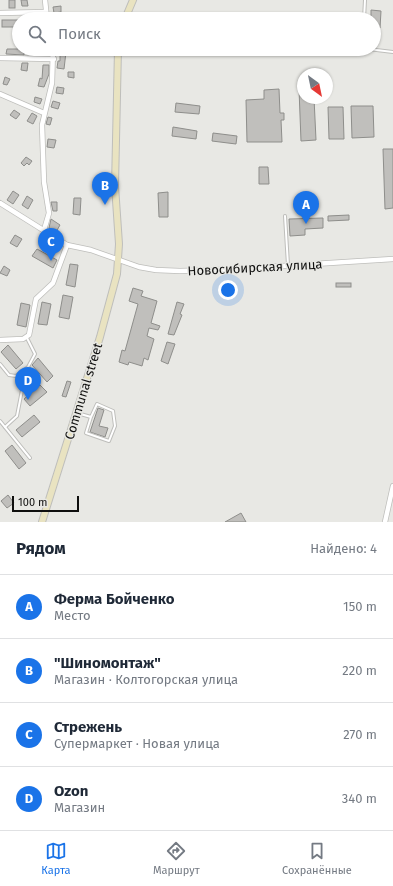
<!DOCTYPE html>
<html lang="ru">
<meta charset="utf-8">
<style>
body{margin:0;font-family:"Fira Sans",sans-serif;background:#f6f6f7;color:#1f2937}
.compass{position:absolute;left:297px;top:68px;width:36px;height:36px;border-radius:50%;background:#fff;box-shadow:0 1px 3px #0004;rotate:147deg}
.scale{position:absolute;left:12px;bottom:10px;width:67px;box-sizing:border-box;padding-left:4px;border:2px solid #0f0f0e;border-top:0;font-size:11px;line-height:14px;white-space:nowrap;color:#0f0f0e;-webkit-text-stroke:3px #e8e8e4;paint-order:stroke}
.you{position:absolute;left:228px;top:290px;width:14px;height:14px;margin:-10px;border:3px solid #fff;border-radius:50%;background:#1a73e8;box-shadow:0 0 0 6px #1a73e833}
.badge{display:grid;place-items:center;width:26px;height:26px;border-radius:50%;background:#1a73e8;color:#fff;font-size:13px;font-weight:700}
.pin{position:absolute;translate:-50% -33px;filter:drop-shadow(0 1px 2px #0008)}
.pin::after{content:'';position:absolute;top:21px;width:14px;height:12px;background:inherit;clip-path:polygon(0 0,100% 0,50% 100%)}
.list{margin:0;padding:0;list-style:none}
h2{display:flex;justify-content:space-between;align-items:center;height:52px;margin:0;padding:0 16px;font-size:17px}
h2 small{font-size:13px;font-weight:400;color:#747a83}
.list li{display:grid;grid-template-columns:26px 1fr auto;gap:12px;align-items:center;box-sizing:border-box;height:64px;padding:0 16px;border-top:1px solid #e0e1e3}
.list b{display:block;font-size:15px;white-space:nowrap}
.list p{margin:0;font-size:13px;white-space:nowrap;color:#747a83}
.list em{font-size:13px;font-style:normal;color:#747a83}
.icon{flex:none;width:22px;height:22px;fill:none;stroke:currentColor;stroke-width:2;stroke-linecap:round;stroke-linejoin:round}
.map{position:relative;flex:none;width:393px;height:522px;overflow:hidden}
.search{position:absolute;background:#fff;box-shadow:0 1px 3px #0004;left:12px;right:12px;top:12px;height:44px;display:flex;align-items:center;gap:10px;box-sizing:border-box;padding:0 14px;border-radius:22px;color:#747a83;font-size:15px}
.sheet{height:308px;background:#fff}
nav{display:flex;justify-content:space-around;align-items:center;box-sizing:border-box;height:56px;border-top:1px solid #e0e1e3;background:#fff;font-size:11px;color:#747a83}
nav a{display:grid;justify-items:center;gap:2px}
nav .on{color:#1a73e8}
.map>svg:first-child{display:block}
.building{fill:#c0bfbc;stroke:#8e8e8b}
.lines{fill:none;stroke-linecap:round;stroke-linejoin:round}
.service-casing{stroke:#bebebb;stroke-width:4}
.minor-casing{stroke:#bebebb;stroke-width:6}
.secondary-casing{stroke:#bebebb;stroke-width:8}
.service{stroke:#fff;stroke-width:2}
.minor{stroke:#fff;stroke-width:4.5}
.secondary{stroke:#e9e3c1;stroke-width:6}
.labels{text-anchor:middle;stroke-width:3;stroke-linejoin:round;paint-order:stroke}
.street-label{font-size:13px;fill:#0f0f0e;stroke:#e8e8e4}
</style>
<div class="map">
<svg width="393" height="522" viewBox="0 0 393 522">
<rect width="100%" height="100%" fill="#e8e8e4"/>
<g class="building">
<rect x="9" y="0" width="6" height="8"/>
<path d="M21 0H27L28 6H22Z"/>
<path d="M61 6V12L54 13 53 7Z"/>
<path d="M371 10 381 11 380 28H374V19H371Z"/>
<path d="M79 15V19H66V16Z"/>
<rect x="2" y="20" width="17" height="7"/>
<path d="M7 49H24V55L6 54Z"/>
<path d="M60 52H66L64 69 57 68 58 61H60Z"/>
<path d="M22 63H28L27 71 21 70Z"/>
<path d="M43 65H49V74L44 87 38 86 40 78 42 79Z"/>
<path d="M68 72H74V78L68 77Z"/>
<path d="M5 77 10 79 7 85 3 84Z"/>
<path d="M57 87 64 88 63 94 56 93Z"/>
<path d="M303 88V98H314L316 140 301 141 299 89Z"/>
<path d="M279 89 280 113H284V120H281L282 142H247L246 100 264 99V90Z"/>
<path d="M35 97 42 99 40 104 34 102Z"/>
<path d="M53 101 60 103 58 109 51 107Z"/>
<path d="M176 103 200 106 199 114 175 112Z"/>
<path d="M351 106H373L374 137 352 138Z"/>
<path d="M328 107H343L344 139H329Z"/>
<path d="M14 110 20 114 16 119 10 115Z"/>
<path d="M32 113 37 116 33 124 27 121Z"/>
<path d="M48 117 52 118 50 125 46 124Z"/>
<path d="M173 127 197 131 196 139 172 136Z"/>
<path d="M213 133 237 136 236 144 212 141Z"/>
<path d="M48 139 56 140 54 148 47 147Z"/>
<path d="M383 149H393V208L385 209Z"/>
<path d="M26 157 32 161 29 165 27 163 24 166 21 163Z"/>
<path d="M259 167H268L269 184H259Z"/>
<path d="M13 191 19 195 13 204 7 200Z"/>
<path d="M168 192V217H159L158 193Z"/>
<path d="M27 196 33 200 28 209 22 205Z"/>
<path d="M74 198H81L80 215 73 214Z"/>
<path d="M51 202H57V211H53Z"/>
<path d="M349 215V220L328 221V216Z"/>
<path d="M323 218V228L305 229V235L290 236 289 219Z"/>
<path d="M51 219 60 225 56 232 49 228Z"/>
<path d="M15 235 22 239 17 247 10 243Z"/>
<path d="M37 249 57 260 53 268 32 256Z"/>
<path d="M70 264 78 265 75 287 66 285Z"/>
<path d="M4 266 10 270 7 276 0 273Z"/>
<rect x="336" y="283" width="15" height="4"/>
<path d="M133 288 143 291 141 296 157 301 151 323 160 326 158 330 149 328 147 336 154 339 148 360 144 358 142 366 129 362 128 365 119 362 122 350 125 351 138 304 129 301Z"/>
<path d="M63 295 73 297 69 319 59 317Z"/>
<path d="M42 302 51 304 47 325 38 324Z"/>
<path d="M177 302 184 304 180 314 182 315 174 335 168 334Z"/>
<path d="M21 303 30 305 26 327 17 325Z"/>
<path d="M167 342 175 344 168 364 161 361Z"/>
<path d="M8 345 23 363 16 369 1 352Z"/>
<path d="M38 358 53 376 47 382 32 365Z"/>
<path d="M67 381 71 382 66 397 62 396Z"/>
<path d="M40 385 47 392 30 406 24 399Z"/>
<path d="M98 408 104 410 99 426 108 428 105 437 90 432Z"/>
<path d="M34 415 40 422 22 437 16 430Z"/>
<path d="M12 445 26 463 19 469 5 451Z"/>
<path d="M8 495 14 503 7 508 1 501Z"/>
<path d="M241 513 246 522H225Z"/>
</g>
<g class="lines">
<g class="service-casing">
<g id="service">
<path d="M364 19 365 0"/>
<path d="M368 49 393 52"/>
<path d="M285 216 288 265"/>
<path d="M27 338 35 354 28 367 39 381 28 390 16 376 28 367"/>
<path d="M0 364 9 375 16 376"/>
<path d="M77 413 91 417 86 433 109 441 115 426 113 411 97 404 91 417"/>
<path d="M0 421 30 458"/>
<path d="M5 427 17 416 23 385"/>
</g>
</g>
<g class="minor-casing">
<g id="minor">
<path d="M45 0 47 19"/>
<path d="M0 13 46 12"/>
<path d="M0 58 54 59"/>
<path d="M0 94 44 113"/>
<path d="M0 203 67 245 91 250 139 267 156 270 180 271 216 270 393 259"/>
<path d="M44 230 49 213 44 182 42 125 52 83 53 49"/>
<path d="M0 340 23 339 29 335 36 299 53 283 67 245"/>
<path d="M385 522 393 486"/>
</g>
</g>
<g class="secondary-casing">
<g id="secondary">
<path d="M125 19 133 0"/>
<path d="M42 522 100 337 117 274 119 244 115 186 118 49"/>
</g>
</g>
<use href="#service" class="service"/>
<use href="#minor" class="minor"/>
<use href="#secondary" class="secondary"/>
</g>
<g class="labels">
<g class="street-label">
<text transform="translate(255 267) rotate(-3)" y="5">Новосибирская улица</text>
<text transform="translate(83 391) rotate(-73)" y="5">Communal street</text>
</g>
</g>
</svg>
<svg class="compass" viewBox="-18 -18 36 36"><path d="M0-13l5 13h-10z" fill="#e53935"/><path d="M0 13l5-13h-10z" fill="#747a83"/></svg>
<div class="scale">100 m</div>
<div class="you"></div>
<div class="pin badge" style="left:306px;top:224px">A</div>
<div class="pin badge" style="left:105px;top:205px">B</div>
<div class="pin badge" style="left:51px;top:261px">C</div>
<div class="pin badge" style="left:28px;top:400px">D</div>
<div class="search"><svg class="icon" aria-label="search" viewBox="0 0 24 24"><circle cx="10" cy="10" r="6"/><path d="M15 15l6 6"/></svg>Поиск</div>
</div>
<section class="sheet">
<h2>Рядом<small>Найдено: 4</small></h2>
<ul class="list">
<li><span class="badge">A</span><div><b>Ферма Бойченко</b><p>Место</p></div><em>150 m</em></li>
<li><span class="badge">B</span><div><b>&quot;Шиномонтаж&quot;</b><p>Магазин · Колтогорская улица</p></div><em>220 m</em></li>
<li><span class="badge">C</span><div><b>Стрежень</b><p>Супермаркет · Новая улица</p></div><em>270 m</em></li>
<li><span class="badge">D</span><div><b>Ozon</b><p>Магазин</p></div><em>340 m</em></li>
</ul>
</section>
<nav>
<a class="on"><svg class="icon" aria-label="map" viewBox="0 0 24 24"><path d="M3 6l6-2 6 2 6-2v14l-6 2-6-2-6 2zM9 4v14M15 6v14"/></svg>Карта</a>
<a><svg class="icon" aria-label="directions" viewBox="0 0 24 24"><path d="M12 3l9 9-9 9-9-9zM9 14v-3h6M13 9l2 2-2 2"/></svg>Маршрут</a>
<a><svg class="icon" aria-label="saved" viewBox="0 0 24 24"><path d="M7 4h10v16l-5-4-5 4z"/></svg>Сохранённые</a>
</nav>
